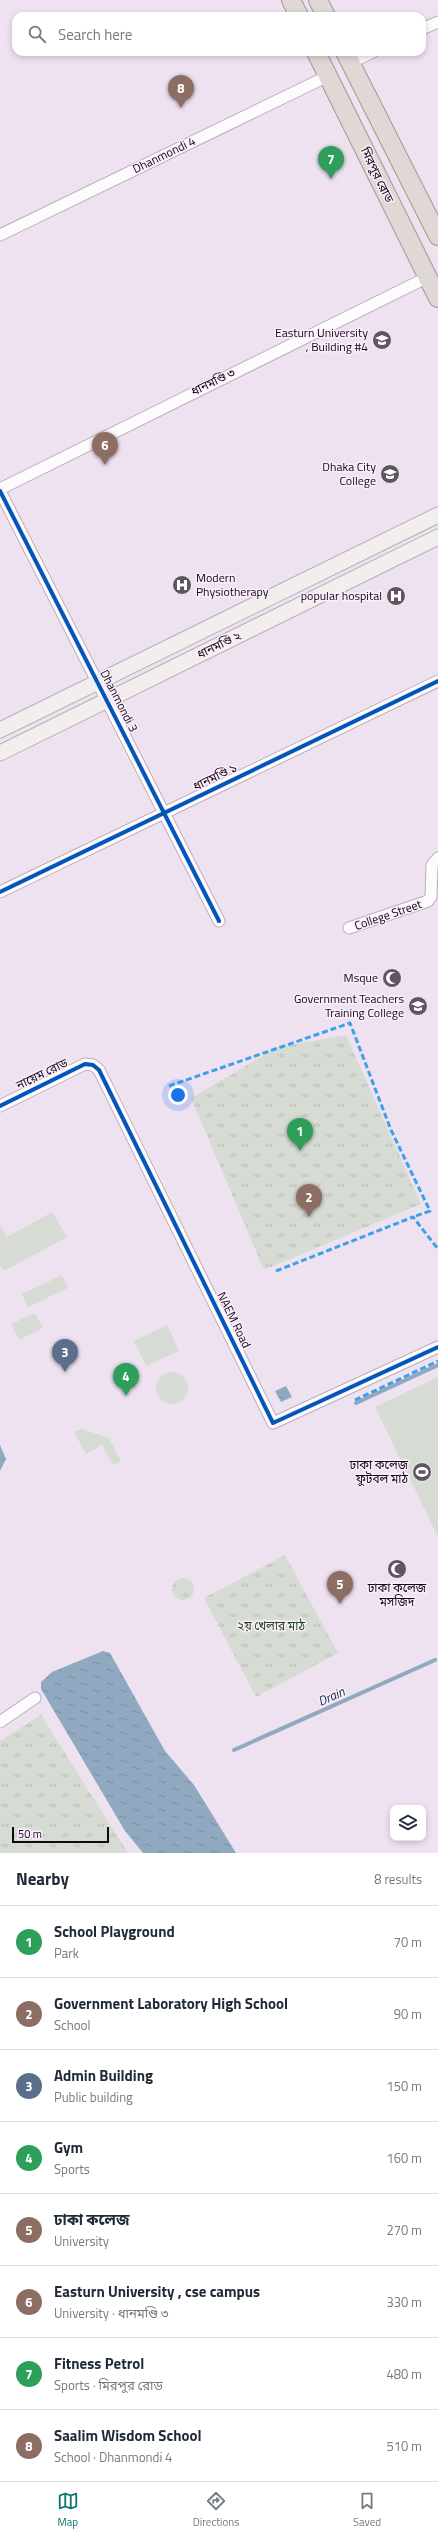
<!DOCTYPE html>
<meta charset="utf-8">
<style>
body{margin:0;font-family:"Titillium Web","Noto Sans Bengali",sans-serif;background:#f6f6f7;color:#1f2937}
.controls{position:absolute;right:12px;bottom:12px;display:grid;overflow:hidden;border-radius:8px;box-shadow:0 2px 6px #0003}
.controls button{width:36px;height:36px;display:grid;place-items:center;padding:0;border:0;border-bottom:1px solid #e0e1e3;background:#fff;color:#1f2937;font:20px sans-serif}
.scale{position:absolute;left:12px;bottom:10px;width:97px;box-sizing:border-box;padding-left:4px;border:2px solid #110912;border-top:0;font-size:11px;line-height:14px;white-space:nowrap;color:#110912;-webkit-text-stroke:3px #fcedfd;paint-order:stroke}
.you{position:absolute;left:178px;top:1095px;width:14px;height:14px;margin:-10px;border:3px solid #fff;border-radius:50%;background:#1a73e8;box-shadow:0 0 0 6px #1a73e833}
.badge{display:grid;place-items:center;width:26px;height:26px;border-radius:50%;background:#0f766e;color:#fff;font-size:13px;font-weight:700}
.pin{position:absolute;translate:-50% -33px;filter:drop-shadow(0 1px 2px #0008)}
.pin::after{content:'';position:absolute;top:21px;width:14px;height:12px;background:inherit;clip-path:polygon(0 0,100% 0,50% 100%)}
.list{margin:0;padding:0;list-style:none}
h2{display:flex;justify-content:space-between;align-items:center;height:52px;margin:0;padding:0 16px;font-size:17px}
h2 small{font-size:13px;font-weight:400;color:#747a83}
.list li{display:grid;grid-template-columns:26px 1fr auto;gap:12px;align-items:center;box-sizing:border-box;height:72px;padding:0 16px;border-top:1px solid #e0e1e3}
.list b{display:block;font-size:15px;white-space:nowrap}
.list p{margin:0;font-size:13px;white-space:nowrap;color:#747a83}
.list em{font-size:13px;font-style:normal;color:#747a83}
.icon{flex:none;width:22px;height:22px;fill:none;stroke:currentColor;stroke-width:2;stroke-linecap:round;stroke-linejoin:round}
.map{position:relative;flex:none;width:438px;height:1853px;overflow:hidden}
.search{position:absolute;background:#fff;box-shadow:0 2px 6px #0003;left:12px;right:12px;top:12px;height:44px;display:flex;align-items:center;gap:10px;box-sizing:border-box;padding:0 14px;border-radius:12px;color:#747a83;font-size:15px}
.sheet{height:628px;background:#fff}
nav{display:flex;justify-content:space-around;align-items:center;box-sizing:border-box;height:56px;border-top:1px solid #e0e1e3;background:#fff;font-size:11px;color:#747a83}
nav a{display:grid;justify-items:center;gap:2px}
nav .on{color:#0f766e}
.map>svg:first-child{display:block}
.grass{fill:url(#grass-tufts)}
.garden{fill:#d6dcd4}
.water{fill:url(#water-ripples)}
.lines{fill:none;stroke-linecap:round;stroke-linejoin:round}
.stream{stroke:#90a9c0;stroke-width:4}
.minor-casing{stroke:#b9afba;stroke-width:13}
.secondary-casing{stroke:#b9afba;stroke-width:17}
.trunk-casing{stroke:#a59795;stroke-width:20}
.minor{stroke:#fdfbfd;stroke-width:11}
.secondary{stroke:#f2eeed;stroke-width:15}
.trunk{stroke:#e0d8d4;stroke-width:18}
.quiet{stroke:#3da1ea;stroke-width:3;stroke-dasharray:6 3;stroke-linecap:butt}
.cycleway-casing{stroke:#fcedfd;stroke-width:6}
.cycleway{stroke:#0057b8;stroke-width:4}
.labels{text-anchor:middle;stroke-width:3;stroke-linejoin:round;paint-order:stroke}
.street-label{font-size:12px;fill:#110912;stroke:#fcedfd}
.poi-label{font-size:12px;fill:#110912;stroke:#fcedfd;text-anchor:end}
.park-label{font-size:12px;fill:#1f4919;stroke:#fcedfd}
.water-label{font-size:13px;font-style:italic;fill:#0e3246;stroke:#fcedfd}
</style>
<div class="map">
<svg width="438" height="1853" viewBox="0 0 438 1853">
<defs>
<pattern id="grass-tufts" width="24" height="20" patternUnits="userSpaceOnUse"><rect width="24" height="20" fill="#d6dcd4"/><path d="M3 7l-1-3M5 7V3M7 7l1-3M15 17l-1-3M17 17v-4M19 17l1-3" fill="none" stroke="#b7bbb5"/></pattern>
<pattern id="water-ripples" width="26" height="14" patternUnits="userSpaceOnUse"><rect width="26" height="14" fill="#90a9c0"/><path d="M2 4q2-2 4 0t4 0M15 11q2-2 4 0t4 0" fill="none" stroke="#7b90a4"/></pattern>
</defs>
<rect width="100%" height="100%" fill="#efe2f0"/>
<g class="grass">
<path d="M346 1035 421 1204 264 1270 191 1098 278 1047Z"/>
<path d="M285 1555 338 1653 256 1697 204 1598Z"/>
<circle cx="183" cy="1589" r="11"/>
<path d="M41 1715 128 1853H0V1741Z"/>
</g>
<g class="garden">
<path d="M52 1212 67 1237 4 1271 0 1265V1225L7 1237Z"/>
<path d="M62 1275 68 1288 28 1307 22 1294Z"/>
<path d="M35 1313 43 1328 19 1340 11 1324Z"/>
<path d="M167 1325 179 1351 146 1366 134 1341Z"/>
<circle cx="172" cy="1388" r="16"/>
<path d="M438 1377V1537L375 1407Z"/>
<path d="M82 1429 109 1438 121 1461 113 1465 102 1445 86 1454 74 1432Z"/>
</g>
<g class="water">
<path d="M286 1386 292 1397 281 1402 275 1391Z"/>
<path d="M0 1445 6 1459 0 1471Z"/>
<path d="M103 1651 110 1653 165 1751 194 1785 236 1853H143L125 1831 41 1689V1682L52 1672Z"/>
</g>
<g class="lines">
<g class="stream">
<path d="M356 1403 438 1365"/>
<path d="M234 1750 435 1660"/>
</g>
<g class="minor-casing">
<g id="minor">
<path d="M422 29 438 22"/>
<path d="M350 63 373 52"/>
<path d="M0 235 328 76"/>
<path d="M0 489 428 277"/>
<path d="M0 491 219 921"/>
<path d="M0 892 438 681"/>
<path d="M349 928 428 901 431 897 432 865 438 858"/>
<path d="M0 1106 85 1064 93 1065 99 1070 273 1423 438 1347"/>
<path d="M0 1722 35 1698"/>
</g>
</g>
<g class="secondary-casing">
<g id="secondary">
<path d="M0 730 438 515"/>
<path d="M0 753 438 537"/>
</g>
</g>
<g class="trunk-casing">
<g id="trunk">
<path d="M291 0 299 16"/>
<path d="M318 0 326 16"/>
<path d="M316 52 438 298"/>
<path d="M345 52 438 236"/>
</g>
</g>
<use href="#minor" class="minor"/>
<use href="#secondary" class="secondary"/>
<use href="#trunk" class="trunk"/>
<g class="quiet">
<path d="M308 54 312 52"/>
<path d="M169 1086 350 1023 391 1130 430 1211 413 1217"/>
<path d="M276 1271 413 1217 438 1249"/>
<path d="M355 1400 438 1361"/>
</g>
<g class="cycleway-casing">
<g id="cycleway">
<path d="M0 491 219 921"/>
<path d="M0 892 438 681"/>
<path d="M0 1106 85 1064 93 1065 99 1070 273 1423 438 1347"/>
</g>
</g>
<use href="#cycleway" class="cycleway"/>
</g>
<defs>
<g id="university-disc" transform="scale(1)"><circle r="9.5" fill="#5f5560" stroke="#fcedfd"/><path d="M0-5L7-2L0 1L-7-2ZM-4 1L0 2.5L4 1V4Q0 6-4 4Z" fill="#fff"/></g>
<g id="hospital-disc" transform="scale(1)"><circle r="9.5" fill="#5f5560" stroke="#fcedfd"/><path d="M-5-5h3v3.5h4V-5h3V5h-3V1.5h-4V5h-3Z" fill="#fff"/></g>
<g id="mosque-disc" transform="scale(1)"><circle r="9.5" fill="#5f5560" stroke="#fcedfd"/><path d="M3.5-4.9A6 6 0 1 0 3.5 4.9A5 5 0 1 1 3.5-4.9Z" fill="#fff"/></g>
<g id="stadium-disc" transform="scale(1)"><circle r="9.5" fill="#5f5560" stroke="#fcedfd"/><path d="M0-5a6.5 5 0 1 0 0 10a6.5 5 0 1 0 0-10ZM-3.5-1.8h7v3.6h-7Z" fill="#fff"/></g>
</defs>
<g fill-rule="evenodd">
<use href="#university-disc" x="382" y="340"/>
<use href="#university-disc" x="390" y="474"/>
<use href="#hospital-disc" x="182" y="585"/>
<use href="#hospital-disc" x="396" y="596"/>
<use href="#mosque-disc" x="392" y="978"/>
<use href="#university-disc" x="418" y="1006"/>
<use href="#stadium-disc" x="422" y="1472"/>
<use href="#mosque-disc" x="397" y="1569"/>
</g>
<g class="labels">
<g class="street-label">
<text transform="translate(164 155) rotate(-26)" y="4">Dhanmondi 4</text>
<text transform="translate(377 175) rotate(64)" y="4">মিরপুর রোড</text>
<text transform="translate(213 382) rotate(-26)" y="4">ধানমণ্ডি ৩</text>
<text transform="translate(219 645) rotate(-26)" y="4">ধানমণ্ডি ২</text>
<text transform="translate(119 701) rotate(63)" y="4">Dhanmondi 3</text>
<text transform="translate(215 777) rotate(-26)" y="4">ধানমণ্ডি ১</text>
<text transform="translate(388 915) rotate(-19)" y="4">College Street</text>
<text transform="translate(42 1074) rotate(-26)" y="4">নায়েম রোড</text>
<text transform="translate(234 1320) rotate(64)" y="4">NAEM Road</text>
</g>
<g class="poi-label">
<text x="368" y="337">Easturn University<tspan x="368" dy="14">, Building #4</tspan></text>
<text x="376" y="471">Dhaka City<tspan x="376" dy="14">College</tspan></text>
<text x="196" y="582" text-anchor="start">Modern<tspan x="196" dy="14">Physiotherapy</tspan></text>
<text x="382" y="600">popular hospital</text>
<text x="378" y="982">Msque</text>
<text x="404" y="1003">Government Teachers<tspan x="404" dy="14">Training College</tspan></text>
<text x="408" y="1469">ঢাকা কলেজ<tspan x="408" dy="14">ফুটবল মাঠ</tspan></text>
<text x="397" y="1592" text-anchor="middle">ঢাকা কলেজ<tspan x="397" dy="14">মসজিদ</tspan></text>
</g>
<g class="park-label">
<text x="271" y="1630">২য় খেলার মাঠ</text>
</g>
<g class="water-label">
<text transform="translate(331 1696) rotate(-24)" y="5">Drain</text>
</g>
</g>
</svg>
<div class="controls">
<button><svg class="icon" aria-label="layers" viewBox="0 0 24 24"><path d="M12 4l9 5-9 5-9-5zM3 14l9 5 9-5"/></svg></button>
</div>
<div class="scale">50 m</div>
<div class="you"></div>
<div class="pin badge" style="left:300px;top:1151px;background:#2e9e5b">1</div>
<div class="pin badge" style="left:309px;top:1217px;background:#8d6e63">2</div>
<div class="pin badge" style="left:65px;top:1372px;background:#5c6f8a">3</div>
<div class="pin badge" style="left:126px;top:1396px;background:#2e9e5b">4</div>
<div class="pin badge" style="left:340px;top:1604px;background:#8d6e63">5</div>
<div class="pin badge" style="left:105px;top:465px;background:#8d6e63">6</div>
<div class="pin badge" style="left:331px;top:179px;background:#2e9e5b">7</div>
<div class="pin badge" style="left:181px;top:108px;background:#8d6e63">8</div>
<div class="search"><svg class="icon" aria-label="search" viewBox="0 0 24 24"><circle cx="10" cy="10" r="6"/><path d="M15 15l6 6"/></svg>Search here</div>
</div>
<section class="sheet">
<h2>Nearby<small>8 results</small></h2>
<ul class="list">
<li><span class="badge" style="background:#2e9e5b">1</span><div><b>School Playground</b><p>Park</p></div><em>70 m</em></li>
<li><span class="badge" style="background:#8d6e63">2</span><div><b>Government Laboratory High School</b><p>School</p></div><em>90 m</em></li>
<li><span class="badge" style="background:#5c6f8a">3</span><div><b>Admin Building</b><p>Public building</p></div><em>150 m</em></li>
<li><span class="badge" style="background:#2e9e5b">4</span><div><b>Gym</b><p>Sports</p></div><em>160 m</em></li>
<li><span class="badge" style="background:#8d6e63">5</span><div><b>ঢাকা কলেজ</b><p>University</p></div><em>270 m</em></li>
<li><span class="badge" style="background:#8d6e63">6</span><div><b>Easturn University , cse campus</b><p>University · ধানমণ্ডি ৩</p></div><em>330 m</em></li>
<li><span class="badge" style="background:#2e9e5b">7</span><div><b>Fitness Petrol</b><p>Sports · মিরপুর রোড</p></div><em>480 m</em></li>
<li><span class="badge" style="background:#8d6e63">8</span><div><b>Saalim Wisdom School</b><p>School · Dhanmondi 4</p></div><em>510 m</em></li>
</ul>
</section>
<nav>
<a class="on"><svg class="icon" aria-label="map" viewBox="0 0 24 24"><path d="M3 6l6-2 6 2 6-2v14l-6 2-6-2-6 2zM9 4v14M15 6v14"/></svg>Map</a>
<a><svg class="icon" aria-label="directions" viewBox="0 0 24 24"><path d="M12 3l9 9-9 9-9-9zM9 14v-3h6M13 9l2 2-2 2"/></svg>Directions</a>
<a><svg class="icon" aria-label="saved" viewBox="0 0 24 24"><path d="M7 4h10v16l-5-4-5 4z"/></svg>Saved</a>
</nav>
